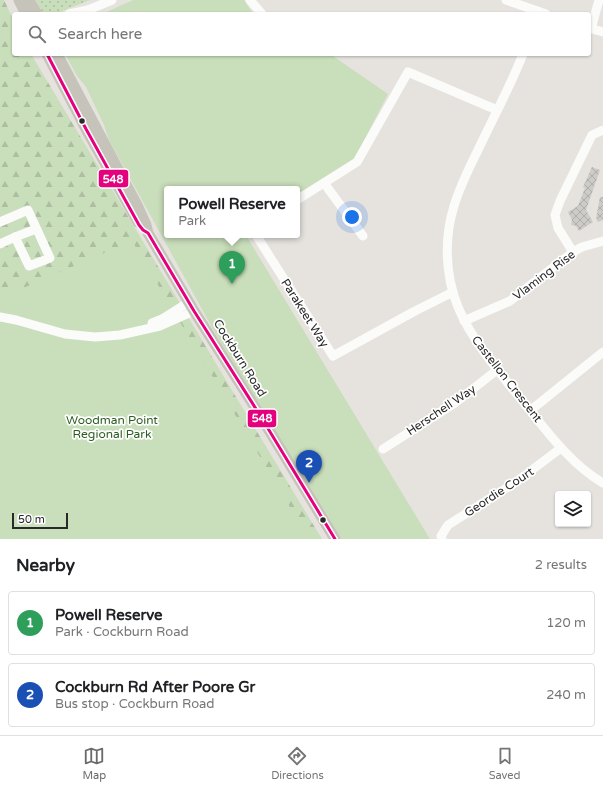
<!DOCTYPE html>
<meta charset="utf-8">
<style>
body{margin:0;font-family:"Varela Round",sans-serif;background:#f2f2f2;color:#202124}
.controls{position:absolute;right:12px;bottom:12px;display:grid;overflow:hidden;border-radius:4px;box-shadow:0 1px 3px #0004}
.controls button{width:36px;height:36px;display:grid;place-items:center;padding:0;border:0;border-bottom:1px solid #e0e0e0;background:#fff;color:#202124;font:20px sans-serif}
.scale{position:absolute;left:12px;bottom:10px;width:56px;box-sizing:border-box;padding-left:4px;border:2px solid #292929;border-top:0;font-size:11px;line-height:14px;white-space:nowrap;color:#292929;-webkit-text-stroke:3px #fff;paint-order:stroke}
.you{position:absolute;left:352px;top:217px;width:14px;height:14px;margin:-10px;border:3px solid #fff;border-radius:50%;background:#1a73e8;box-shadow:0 0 0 6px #1a73e833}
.badge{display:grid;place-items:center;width:26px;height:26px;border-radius:50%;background:#6b6a69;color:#fff;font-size:13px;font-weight:700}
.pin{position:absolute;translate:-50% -33px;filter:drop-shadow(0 1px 2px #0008)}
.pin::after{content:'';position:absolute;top:21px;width:14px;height:12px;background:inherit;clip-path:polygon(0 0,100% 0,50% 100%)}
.popup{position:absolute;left:164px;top:186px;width:136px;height:52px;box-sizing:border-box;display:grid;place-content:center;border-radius:4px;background:#fff;filter:drop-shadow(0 1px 3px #0005);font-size:13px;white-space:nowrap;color:#757577}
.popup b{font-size:15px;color:#202124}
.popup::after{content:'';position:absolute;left:50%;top:100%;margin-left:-8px;border:8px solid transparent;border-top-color:#fff}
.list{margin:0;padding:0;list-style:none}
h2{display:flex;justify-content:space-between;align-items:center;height:52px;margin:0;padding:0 16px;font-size:17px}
h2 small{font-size:13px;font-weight:400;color:#757577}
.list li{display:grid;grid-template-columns:26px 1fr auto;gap:12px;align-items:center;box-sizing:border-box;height:64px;margin:0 8px 8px;padding:0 8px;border:1px solid #e0e0e0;border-radius:4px}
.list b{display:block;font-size:15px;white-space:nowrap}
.list p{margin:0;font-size:13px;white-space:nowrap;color:#757577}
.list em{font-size:13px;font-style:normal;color:#757577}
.icon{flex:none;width:22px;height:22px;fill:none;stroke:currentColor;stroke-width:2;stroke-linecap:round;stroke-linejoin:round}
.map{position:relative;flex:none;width:603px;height:539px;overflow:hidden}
.search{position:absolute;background:#fff;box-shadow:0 1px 3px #0004;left:12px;right:12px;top:12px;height:44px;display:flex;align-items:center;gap:10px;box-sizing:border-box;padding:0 14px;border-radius:4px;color:#757577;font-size:15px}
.sheet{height:196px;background:#fff}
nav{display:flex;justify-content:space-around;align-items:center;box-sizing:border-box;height:56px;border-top:1px solid #e0e0e0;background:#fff;font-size:11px;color:#757577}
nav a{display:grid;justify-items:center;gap:2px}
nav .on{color:#6b6a69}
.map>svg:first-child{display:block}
.grass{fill:url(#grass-dots)}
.forest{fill:url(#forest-firs)}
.park{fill:#c9debb}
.building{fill:url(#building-cross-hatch)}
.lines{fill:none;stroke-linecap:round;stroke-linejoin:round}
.minor{stroke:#fbfbfa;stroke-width:9}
.major{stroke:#c6c4ba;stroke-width:11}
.bus-1-casing{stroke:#fff;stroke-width:6}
.bus-1{stroke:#e5007d;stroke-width:3}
.bus-dot{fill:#292929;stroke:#fff;stroke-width:1.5}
.labels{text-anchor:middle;stroke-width:3.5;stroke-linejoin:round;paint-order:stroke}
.street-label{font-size:12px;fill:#292929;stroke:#fff}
.park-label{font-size:12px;fill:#2c5d21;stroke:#fff}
.line-badge{stroke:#fff;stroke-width:1.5}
.badge-label{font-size:11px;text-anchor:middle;font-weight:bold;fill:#fff}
</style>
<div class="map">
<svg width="603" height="539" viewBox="0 0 603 539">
<defs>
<pattern id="grass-dots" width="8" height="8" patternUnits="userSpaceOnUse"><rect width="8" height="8" fill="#c9debb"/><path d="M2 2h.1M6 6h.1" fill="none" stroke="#adbea1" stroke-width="1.8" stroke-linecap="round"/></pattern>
<pattern id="forest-firs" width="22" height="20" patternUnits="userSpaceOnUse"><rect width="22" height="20" fill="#c9debb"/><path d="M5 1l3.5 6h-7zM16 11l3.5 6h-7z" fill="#adbea1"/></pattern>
<pattern id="building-cross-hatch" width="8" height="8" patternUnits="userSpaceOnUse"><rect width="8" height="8" fill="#cdcbc8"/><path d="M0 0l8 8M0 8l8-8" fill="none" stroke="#b0aeac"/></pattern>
</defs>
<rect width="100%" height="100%" fill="#e6e3df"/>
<path class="grass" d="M36 0H90L57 13 42 12Z"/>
<path class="forest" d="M0 0H4L14 21V54H31L242 407 322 539H0Z"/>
<g class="park">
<path d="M133 0H244L251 11 255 14H102Z"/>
<path d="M65 54H330L388 94 355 158 297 194V189H167V235H246L247 237 430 539H340L214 331 109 140 104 125 86 87 77 76Z"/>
<path d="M132 241 309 539H0V298Z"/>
</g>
<g class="building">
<path d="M592 167 600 170 586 210 593 222 579 231 576 226 571 225 572 220 568 212 578 206 585 188 583 187Z"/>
<path d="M600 197H603V220L598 222 596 218Z"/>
</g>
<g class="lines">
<g class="minor">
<path d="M250 0 262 14"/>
<path d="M506 0 546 14"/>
<path d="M69 14 88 10"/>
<path d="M83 14 88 10 112 0"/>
<path d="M589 28 603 32"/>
<path d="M591 29 599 0"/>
<path d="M523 54C510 87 493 118 478 150 469 168 460 186 454 206 444 238 445 275 458 307 471 338 494 366 515 392 541 423 568 463 603 483"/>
<path d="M324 183 363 236"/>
<path d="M297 200 357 162 408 72 497 110"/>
<path d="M0 222 28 210 50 258 29 266 15 237 0 244"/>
<path d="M256 235 333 356 415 311 453 292"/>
<path d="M15 237 36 229"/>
<path d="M573 252 558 228 555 215 560 201 592 135 603 130"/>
<path d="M0 317 16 320 65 334 95 337 120 335 160 326 194 311"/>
<path d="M464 321 510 301 573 252 582 247 603 241"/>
<path d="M152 323 162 319 189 302"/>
<path d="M531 410 603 352"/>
<path d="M383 449 455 403 497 370"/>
<path d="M442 539 441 536 448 525 516 482 561 448"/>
</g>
<g class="major">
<path d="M19 0 26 14"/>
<path d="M29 0 37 14"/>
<path d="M47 54 86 129 138 222"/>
<path d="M57 54 137 205 146 225 148 233 194 311 258 412 335 539"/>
</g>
<g class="bus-1-casing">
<path id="bus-1" d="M47 54 86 129 139 225 143 230 148 233 194 311 258 412 335 539"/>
</g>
<use href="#bus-1" class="bus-1"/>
</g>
<g class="bus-dot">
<circle cx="82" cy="121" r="3.5"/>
<circle cx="323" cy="520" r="3.5"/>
</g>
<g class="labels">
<g class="street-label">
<text transform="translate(544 275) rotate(-37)" y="4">Vlaming Rise</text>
<text transform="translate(305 313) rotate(58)" y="4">Parakeet Way</text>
<text transform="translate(240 358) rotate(58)" y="4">Cockburn Road</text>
<text transform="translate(507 379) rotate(52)" y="4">Castellon Crescent</text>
<text transform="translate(441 410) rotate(-34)" y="4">Herschell Way</text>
<text transform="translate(499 492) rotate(-33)" y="4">Geordie Court</text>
</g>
<g class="park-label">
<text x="112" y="424">Woodman Point<tspan x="112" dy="14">Regional Park</tspan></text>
</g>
</g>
<g class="line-badge">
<rect x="98" y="169" width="31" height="19" rx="4" fill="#e5007d"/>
<rect x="247" y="409" width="30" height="19" rx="4" fill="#e5007d"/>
</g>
<g class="badge-label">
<text x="113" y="183">548</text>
<text x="262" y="422">548</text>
</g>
</svg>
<div class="controls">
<button><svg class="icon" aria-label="layers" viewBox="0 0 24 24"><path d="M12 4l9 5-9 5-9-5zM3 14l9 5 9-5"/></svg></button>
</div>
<div class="scale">50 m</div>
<div class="you"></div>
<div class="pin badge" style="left:232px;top:284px;background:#2e9e5b">1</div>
<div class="popup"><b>Powell Reserve</b>Park</div>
<div class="pin badge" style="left:309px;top:483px;background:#1a4fb4">2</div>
<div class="search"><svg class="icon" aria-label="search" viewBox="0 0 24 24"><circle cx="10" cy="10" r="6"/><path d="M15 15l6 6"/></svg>Search here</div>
</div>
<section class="sheet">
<h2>Nearby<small>2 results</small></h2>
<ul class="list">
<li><span class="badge" style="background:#2e9e5b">1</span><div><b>Powell Reserve</b><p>Park · Cockburn Road</p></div><em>120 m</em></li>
<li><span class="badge" style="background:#1a4fb4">2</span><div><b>Cockburn Rd After Poore Gr</b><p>Bus stop · Cockburn Road</p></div><em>240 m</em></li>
</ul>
</section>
<nav>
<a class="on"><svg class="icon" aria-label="map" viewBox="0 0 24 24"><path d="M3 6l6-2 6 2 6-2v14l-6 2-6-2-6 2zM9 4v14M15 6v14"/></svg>Map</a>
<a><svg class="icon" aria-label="directions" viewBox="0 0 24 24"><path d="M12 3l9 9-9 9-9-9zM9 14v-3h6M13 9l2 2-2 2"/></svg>Directions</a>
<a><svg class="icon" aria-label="saved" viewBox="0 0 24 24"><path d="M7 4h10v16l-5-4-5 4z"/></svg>Saved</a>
</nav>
